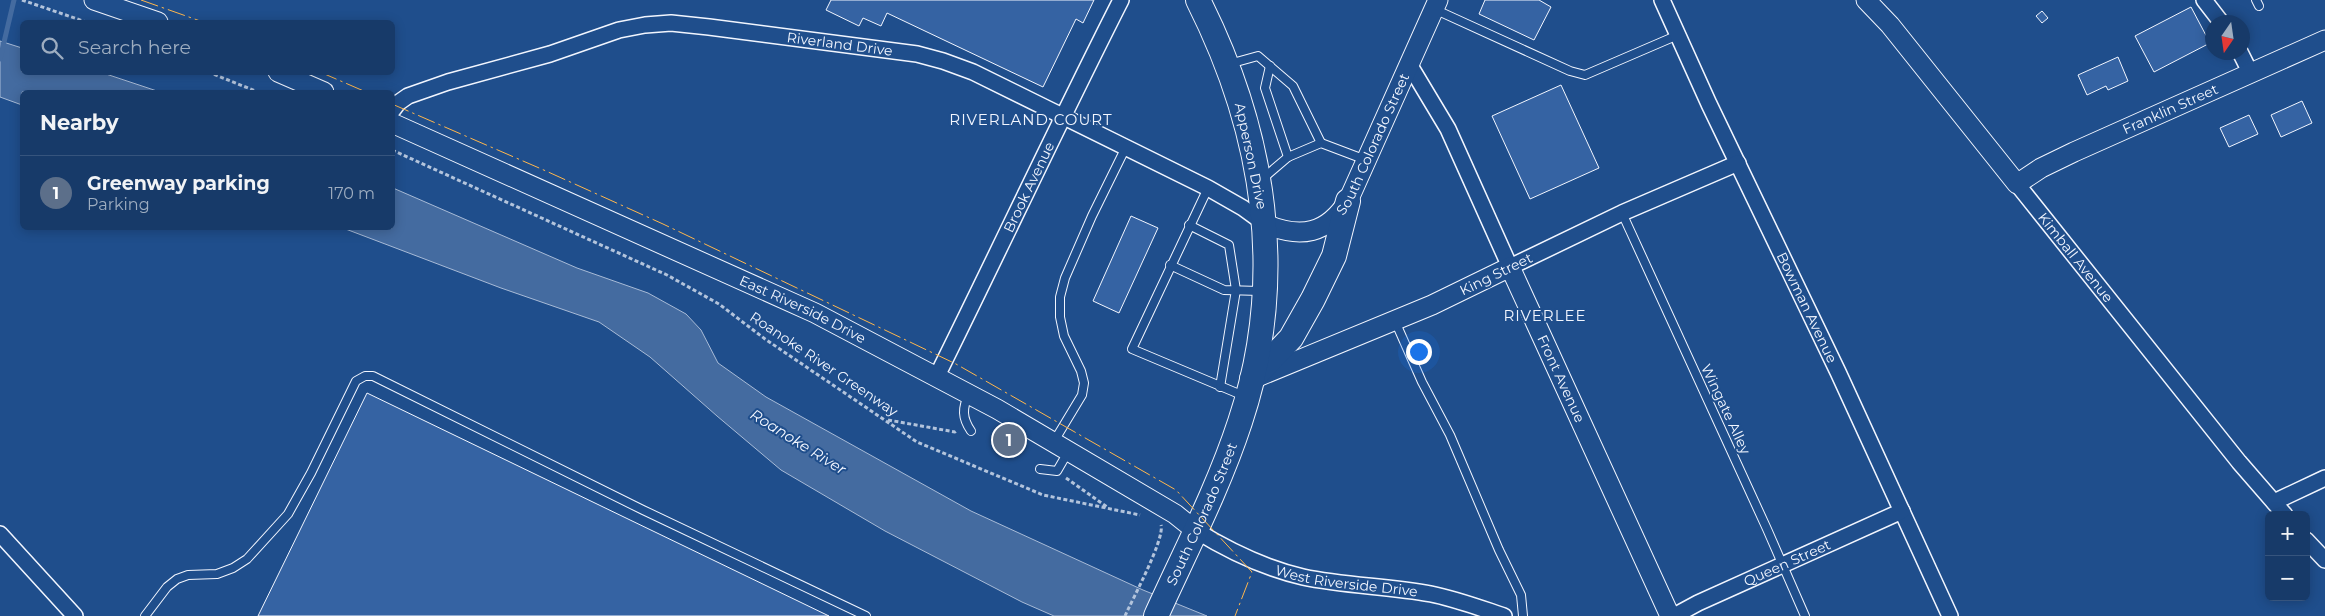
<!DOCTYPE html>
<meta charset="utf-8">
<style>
body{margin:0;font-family:Montserrat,sans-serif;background:#244571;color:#f1f3f6}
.controls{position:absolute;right:15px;bottom:15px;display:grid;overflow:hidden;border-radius:8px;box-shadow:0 2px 12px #0003}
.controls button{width:45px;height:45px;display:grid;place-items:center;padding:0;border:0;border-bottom:1px solid #36547d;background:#173a69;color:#f1f3f6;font:25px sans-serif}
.compass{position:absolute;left:2205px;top:15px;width:45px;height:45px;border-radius:50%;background:#173a69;box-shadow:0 2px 12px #0003;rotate:193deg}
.you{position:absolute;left:1418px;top:351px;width:18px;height:18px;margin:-12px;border:4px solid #fff;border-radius:50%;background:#1a73e8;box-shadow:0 0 0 8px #1a73e833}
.badge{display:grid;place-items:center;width:32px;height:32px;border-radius:50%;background:#ffb74d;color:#fff;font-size:16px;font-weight:700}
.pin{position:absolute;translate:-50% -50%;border:2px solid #fff;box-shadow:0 1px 5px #0006}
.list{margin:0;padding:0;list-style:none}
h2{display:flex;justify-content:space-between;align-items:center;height:65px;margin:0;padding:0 20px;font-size:21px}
h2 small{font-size:16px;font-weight:400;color:#9eadc0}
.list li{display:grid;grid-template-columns:32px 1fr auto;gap:15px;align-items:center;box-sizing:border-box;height:75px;padding:0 20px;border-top:1px solid #36547d}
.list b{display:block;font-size:19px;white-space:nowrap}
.list p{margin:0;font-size:16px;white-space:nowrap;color:#9eadc0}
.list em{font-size:16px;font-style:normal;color:#9eadc0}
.icon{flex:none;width:28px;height:28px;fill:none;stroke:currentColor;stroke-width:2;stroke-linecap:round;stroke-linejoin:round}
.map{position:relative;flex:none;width:2325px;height:616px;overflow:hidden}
.search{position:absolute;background:#173a69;box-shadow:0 2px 12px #0003;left:20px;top:20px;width:375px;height:55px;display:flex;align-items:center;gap:12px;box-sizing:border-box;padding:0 18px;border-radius:8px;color:#9eadc0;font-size:19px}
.panel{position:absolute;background:#173a69;box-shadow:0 2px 12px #0003;left:20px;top:90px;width:375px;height:140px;border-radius:8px}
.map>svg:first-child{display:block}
.water{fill:#446ba0;stroke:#a8bbd7}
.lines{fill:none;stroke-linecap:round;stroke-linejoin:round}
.stream{stroke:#446ba0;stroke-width:5}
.building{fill:#3563a3;stroke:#f2f6ff}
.service-casing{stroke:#f2f6ff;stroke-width:10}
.minor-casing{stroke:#f2f6ff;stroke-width:18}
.tertiary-casing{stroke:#f2f6ff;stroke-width:21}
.primary-casing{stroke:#f2f6ff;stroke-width:26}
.path{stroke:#b3c4dc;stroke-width:3;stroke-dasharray:4 2.5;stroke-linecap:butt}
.service{stroke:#1f4e8c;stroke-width:8}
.minor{stroke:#1f4e8c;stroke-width:15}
.tertiary{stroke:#1f4e8c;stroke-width:19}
.primary{stroke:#1f4e8c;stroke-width:24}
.power{stroke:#ffb74d;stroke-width:1;stroke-dasharray:18 4 2.5 4;stroke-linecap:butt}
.labels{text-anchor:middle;stroke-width:4;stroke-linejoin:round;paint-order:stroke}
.street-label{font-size:14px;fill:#f2f6ff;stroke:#1f4e8c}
.neighbourhood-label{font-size:15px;letter-spacing:1px;fill:#f2f6ff;stroke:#1f4e8c}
.water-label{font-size:15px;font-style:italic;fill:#f2f6ff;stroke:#1f4e8c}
</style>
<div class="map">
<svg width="2325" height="616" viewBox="0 0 2325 616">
<rect width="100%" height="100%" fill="#1f4e8c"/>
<g class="water">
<path d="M0 41 22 48V72L103 73 160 92H22V105L0 97Z"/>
<path d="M393 188 577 268 648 293 686 314 701 330 718 363 766 397 971 511 1143 590 1207 616H1054L1022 602 885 531 781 470 717 416 650 357 599 322 501 288 343 228H392Z"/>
</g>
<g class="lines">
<path class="stream" d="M0 59 14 0"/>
</g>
<g class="building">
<path d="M831 0H1094L1083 23 1076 19 1043 87 887 13 881 26 863 18 859 26 826 10Z"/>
<path d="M1485 0H1539L1551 7 1534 40 1479 14Z"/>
<path d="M2191 7 2210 43 2154 72 2135 36Z"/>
<path d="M2042 11 2048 18 2042 23 2036 16Z"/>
<path d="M2118 57 2128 81 2108 90 2106 86 2087 95 2078 75Z"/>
<path d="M1561 85 1599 168 1530 199 1492 116Z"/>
<path d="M2302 101 2312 123 2281 137 2271 115Z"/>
<path d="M2249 115 2258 134 2229 147 2220 128Z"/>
<path d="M1131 216 1158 228 1119 313 1093 301Z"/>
<path d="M367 393 829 616H258Z"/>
</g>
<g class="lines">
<g class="service-casing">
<g id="service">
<path d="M2256 0 2259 6"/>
<path d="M1434 9 1570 71 1585 75 1678 35"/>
<path d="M1229 64 1258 56 1293 86 1321 143"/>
<path d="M1270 66 1265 88 1288 157"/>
<path d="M1261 180 1288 157 1321 143 1366 160"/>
<path d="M1208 188 1132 349 1244 396"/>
<path d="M1622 213 1767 529 1805 616"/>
<path d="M1189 225 1229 245 1236 290 1220 387"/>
<path d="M1170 265 1224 290 1260 291"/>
<path d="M1395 321 1422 382 1450 435 1499 550 1521 595 1523 616"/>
<path d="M969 394C962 408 962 418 971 431"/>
<path d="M1053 443 1082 395 1084 383 1081 371 1064 336 1060 317V297L1065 278 1092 216 1126 147"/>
<path d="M1040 469 1057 471 1068 452"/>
<path d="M145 616 167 587 177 579 188 575 217 574 233 568 247 559 288 514 311 473 356 381 365 376H373L643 510 866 616"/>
</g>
</g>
<g class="minor-casing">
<g id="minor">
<path id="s1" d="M1662 0 1709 104 1838 372 1950 616"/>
<path d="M2204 0 2221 22"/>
<path d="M2240 52 2251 74"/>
<path d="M1409 64 1448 129 1510 267 1622 213 1738 163"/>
<path id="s2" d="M392 111 398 103 408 96 448 82 550 54 619 30 645 25 671 23 709 27 917 54 943 61 973 72 1208 188 1243 208 1265 224"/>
<path id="s3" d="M2017 184 2239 462 2285 515"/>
<path id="s4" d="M937 376C999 251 1058 124 1121 0"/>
<path d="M2274 502 2325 478"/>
<path id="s5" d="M1195 530C1229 551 1264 568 1303 577 1345 586 1389 586 1431 594 1456 599 1480 608 1504 616"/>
<path d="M0 534 75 616"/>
<path d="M2306 540 2325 560"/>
<path id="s6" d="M1674 616 1698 603 1902 511"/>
</g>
</g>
<g class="tertiary-casing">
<g id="tertiary">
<path d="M94 0 158 22"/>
<path id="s7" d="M1866 0 1890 25 2017 184 2041 168 2074 152 2325 40"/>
<path d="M278 72 324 92"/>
<path id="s8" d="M392 123 815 313 997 409 1175 514 1195 530"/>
<path id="s9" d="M1265 224C1301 239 1327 234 1348 201L1438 0"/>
<path id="s10" d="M1255 378 1432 305 1510 267 1670 616"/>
</g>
</g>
<g class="primary-casing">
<g id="primary">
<path d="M1252 379 1291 338 1313 299 1334 256 1348 201"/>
<path id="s11" d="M1156 616C1185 552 1218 489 1240 422 1288 278 1265 133 1198 0"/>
</g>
</g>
<g class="path">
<path d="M22 0 86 22"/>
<path d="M208 72 258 92"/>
<path d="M392 150 667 275 719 304 765 339 917 442 1043 495 1140 515"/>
<path d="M888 420 955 432 957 430"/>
<path d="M1066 478 1107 507"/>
<path d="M1125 616C1132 600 1165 539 1161 525"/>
</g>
<use href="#service" class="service"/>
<use href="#minor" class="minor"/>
<use href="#tertiary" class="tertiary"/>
<use href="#primary" class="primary"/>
<g class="power">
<path d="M141 0 203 22"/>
<path d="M320 72 366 92"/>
<path d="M392 104 546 171 663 224 956 364 1176 490 1252 572 1235 616"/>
</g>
</g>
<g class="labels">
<g class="street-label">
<text dy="5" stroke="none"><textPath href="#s2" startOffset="466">Riverland Drive</textPath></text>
<text dy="5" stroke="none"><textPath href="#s7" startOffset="409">Franklin Street</textPath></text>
<text dy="5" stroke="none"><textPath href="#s9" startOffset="158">South Colorado Street</textPath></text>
<text transform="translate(1251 156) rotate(78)" y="5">Apperson Drive</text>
<text dy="5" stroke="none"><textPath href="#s4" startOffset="210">Brook Avenue</textPath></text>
<text dy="5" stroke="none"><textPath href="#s3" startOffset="94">Kimball Avenue</textPath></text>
<text transform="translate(1496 274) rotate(-26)" y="5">King Street</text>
<text dy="5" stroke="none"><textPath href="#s1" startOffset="340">Bowman Avenue</textPath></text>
<text dy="5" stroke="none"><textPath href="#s8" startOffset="451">East Riverside Drive</textPath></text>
<text transform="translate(824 364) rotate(34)" y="5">Roanoke River Greenway</text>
<text dy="5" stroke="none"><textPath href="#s10" startOffset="401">Front Avenue</textPath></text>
<text transform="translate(1726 409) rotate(65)" y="5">Wingate Alley</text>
<text dy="5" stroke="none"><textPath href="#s11" startOffset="112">South Colorado Street</textPath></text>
<text dy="5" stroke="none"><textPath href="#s6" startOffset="125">Queen Street</textPath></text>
<text dy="5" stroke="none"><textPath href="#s5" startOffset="162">West Riverside Drive</textPath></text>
</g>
<g class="neighbourhood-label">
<text x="1031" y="125">RIVERLAND COURT</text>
<text x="1545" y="321">RIVERLEE</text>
</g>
<g class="water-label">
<text transform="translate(798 442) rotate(32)" y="5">Roanoke River</text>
</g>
</g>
</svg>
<div class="controls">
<button>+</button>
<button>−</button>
</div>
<svg class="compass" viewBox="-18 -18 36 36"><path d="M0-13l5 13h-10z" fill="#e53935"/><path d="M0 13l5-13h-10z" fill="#9eadc0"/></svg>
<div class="you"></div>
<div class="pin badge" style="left:1009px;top:440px;background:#5c6f8a">1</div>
<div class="search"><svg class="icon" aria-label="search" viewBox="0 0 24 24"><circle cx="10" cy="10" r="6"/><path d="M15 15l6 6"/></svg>Search here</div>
<section class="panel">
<h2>Nearby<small></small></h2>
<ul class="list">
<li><span class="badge" style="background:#5c6f8a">1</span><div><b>Greenway parking</b><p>Parking</p></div><em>170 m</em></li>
</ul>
</section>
</div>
